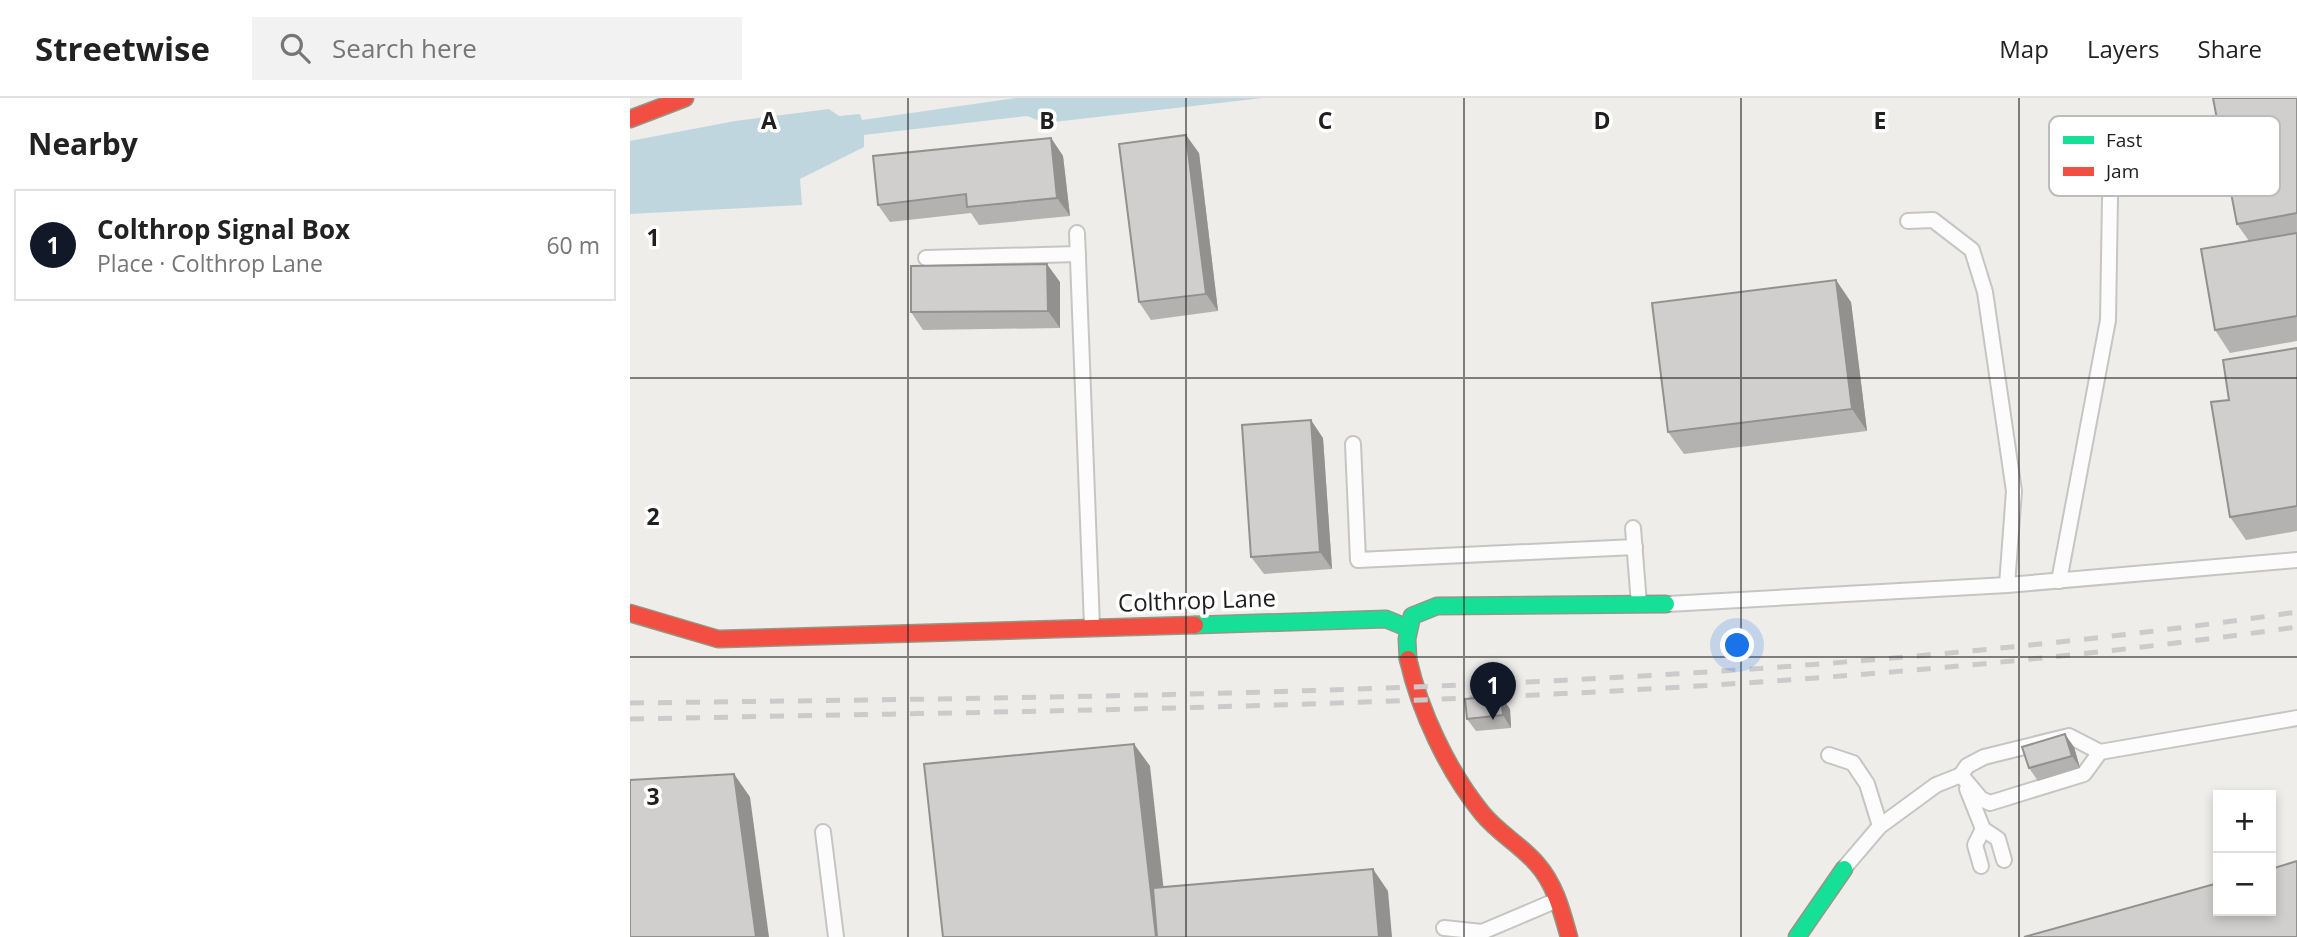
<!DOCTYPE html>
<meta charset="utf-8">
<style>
body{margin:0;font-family:"Open Sans",sans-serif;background:#f2f2f2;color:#222}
.controls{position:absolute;right:21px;bottom:21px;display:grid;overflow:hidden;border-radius:0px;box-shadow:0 4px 10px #0003}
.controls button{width:63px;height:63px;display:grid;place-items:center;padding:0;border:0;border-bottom:2px solid #e0e0e0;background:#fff;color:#222;font:35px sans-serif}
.you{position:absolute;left:1108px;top:548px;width:24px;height:24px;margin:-18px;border:5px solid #fff;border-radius:50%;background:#1a73e8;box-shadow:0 0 0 10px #1a73e833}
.badge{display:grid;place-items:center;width:46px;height:46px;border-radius:50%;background:#111827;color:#fff;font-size:23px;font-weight:700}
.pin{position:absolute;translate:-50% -58px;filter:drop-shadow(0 2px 4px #0008)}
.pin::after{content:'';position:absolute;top:37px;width:24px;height:21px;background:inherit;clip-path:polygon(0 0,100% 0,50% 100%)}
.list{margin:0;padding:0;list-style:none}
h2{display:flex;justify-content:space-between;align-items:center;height:91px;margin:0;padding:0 28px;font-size:30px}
h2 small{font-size:23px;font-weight:400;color:#767676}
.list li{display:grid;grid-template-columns:46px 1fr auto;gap:21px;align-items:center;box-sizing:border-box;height:112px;margin:0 14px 14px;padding:0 14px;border:2px solid #e0e0e0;border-radius:0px}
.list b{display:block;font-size:26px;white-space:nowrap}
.list p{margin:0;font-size:23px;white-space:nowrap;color:#767676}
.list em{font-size:23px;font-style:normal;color:#767676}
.icon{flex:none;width:38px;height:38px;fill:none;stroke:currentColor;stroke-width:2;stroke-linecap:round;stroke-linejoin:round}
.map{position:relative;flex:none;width:1667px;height:839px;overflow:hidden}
header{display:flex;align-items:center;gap:42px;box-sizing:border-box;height:98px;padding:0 35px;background:#fff;border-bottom:2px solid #e0e0e0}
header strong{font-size:33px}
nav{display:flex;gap:38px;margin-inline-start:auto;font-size:24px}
.search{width:490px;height:63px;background:#f2f2f2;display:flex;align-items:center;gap:18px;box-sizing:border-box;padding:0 24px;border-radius:0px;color:#767676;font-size:26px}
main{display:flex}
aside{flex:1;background:#fff}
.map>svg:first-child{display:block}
.water{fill:#c0d6df}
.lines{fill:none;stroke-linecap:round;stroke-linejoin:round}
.lane-casing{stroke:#c5c5c4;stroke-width:18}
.fast-casing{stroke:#949783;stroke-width:19}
.jam-casing{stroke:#949783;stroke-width:19}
.lane{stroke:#fcfcfc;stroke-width:14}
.fast{stroke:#16e098;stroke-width:16}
.jam{stroke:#f24e42;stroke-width:16}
.rail{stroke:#cbcbcb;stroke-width:5;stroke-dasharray:14 14;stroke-linecap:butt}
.wall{fill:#b4b2b0}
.shaded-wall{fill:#929190}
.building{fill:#d1cfcd;stroke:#929190;stroke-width:2}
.grid{fill:none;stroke:#202020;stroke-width:2;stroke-opacity:0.55}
.labels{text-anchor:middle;stroke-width:7;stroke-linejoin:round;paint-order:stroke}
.street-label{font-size:24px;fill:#202020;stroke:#fff}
.key{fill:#fff;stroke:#bcbcbc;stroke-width:2}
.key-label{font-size:19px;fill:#202020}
.grid-label{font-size:23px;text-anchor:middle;font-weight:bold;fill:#202020;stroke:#fff;stroke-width:7;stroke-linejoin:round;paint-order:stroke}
</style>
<header>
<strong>Streetwise</strong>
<div class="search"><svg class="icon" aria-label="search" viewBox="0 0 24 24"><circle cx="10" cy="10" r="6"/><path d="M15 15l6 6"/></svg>Search here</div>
<nav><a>Map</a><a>Layers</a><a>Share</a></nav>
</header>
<main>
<aside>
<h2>Nearby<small></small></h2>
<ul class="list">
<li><span class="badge">1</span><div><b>Colthrop Signal Box</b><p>Place · Colthrop Lane</p></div><em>60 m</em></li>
</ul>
</aside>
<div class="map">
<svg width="1667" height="839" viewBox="0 0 1667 839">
<rect width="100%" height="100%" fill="#eeedea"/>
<path class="water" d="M386 0H633L415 25 397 18 234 37V49L170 81 172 107 0 116V43L105 23 199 11 209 18 230 16 232 22Z"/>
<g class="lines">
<g class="lane-casing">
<g id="lane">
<path d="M1278 123 1303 122 1342 152 1355 194 1384 393 1377 487"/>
<path d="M447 135 462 528"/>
<path d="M296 160 448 156"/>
<path d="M723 346 728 462 1005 449"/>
<path d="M1003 430 1009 506"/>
<path d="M1429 483 1478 222 1481 40"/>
<path d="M1038 506 1377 487 1667 462"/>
<path d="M1199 657 1223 665 1237 686 1250 728"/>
<path d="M1331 677 1351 701 1360 705 1454 676 1470 654"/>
<path d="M1337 691 1353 731 1368 741 1374 762"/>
<path d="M193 734 206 839"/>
<path d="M1351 768 1345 747 1353 731"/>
<path d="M1215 769 1250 728 1306 687 1331 677 1337 668 1354 659 1439 638 1470 654 1667 620"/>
<path d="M814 830 852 834 925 803"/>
</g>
</g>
<g class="fast-casing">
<g id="fast">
<path d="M565 527 756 521 778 530"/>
<path d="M778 561 777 541 782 518 807 508 1036 506"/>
<path d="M1167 839 1214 771"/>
</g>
</g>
<g class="jam-casing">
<g id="jam">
<path d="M0 21 55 0"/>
<path d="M0 515 88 541 565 527"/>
<path d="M778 561C790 614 818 673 852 715 868 735 891 747 907 766 925 786 932 814 939 839"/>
</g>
</g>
<use href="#lane" class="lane"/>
<use href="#fast" class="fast"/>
<use href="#jam" class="jam"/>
<g class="rail">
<path d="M0 605C556 598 1115 594 1667 514"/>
<path d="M0 621C557 610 1115 607 1667 529"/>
</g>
</g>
<g class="wall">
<path d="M1667 0V243L1600 255 1585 232 1619 143 1607 126Z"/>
<path d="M421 40 433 58 440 118 349 127 341 115 260 124 248 107Z"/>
<path d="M569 55 588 213 521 222 509 204Z"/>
<path d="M430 184V230L293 232 281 214Z"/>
<path d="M1221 204 1237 333 1054 356 1038 334Z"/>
<path d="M1667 250V433L1616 442 1600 419 1599 302Z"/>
<path d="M693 340 702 471 634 476 621 459Z"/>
<path d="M880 611 881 630 846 633 837 621Z"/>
<path d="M1444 649 1450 670 1408 683 1399 670Z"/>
</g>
<g class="shaded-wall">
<path d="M556 37 569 55 588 213 576 196Z"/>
<path d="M421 40 433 58 440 118 427 100Z"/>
<path d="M417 166 430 184V230L418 213Z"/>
<path d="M1206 182 1221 204 1237 333 1222 311Z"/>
<path d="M681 322 693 340 702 471 690 454Z"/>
<path d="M871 598 880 611 881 630 873 617Z"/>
<path d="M1435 636 1444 649 1450 670 1442 658Z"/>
<path d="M504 646 520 668 539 839H526Z"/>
<path d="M104 676 120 699 139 839H126Z"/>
<path d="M743 771 758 793 762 839H749Z"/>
</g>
<g class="building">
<path d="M1583 0H1667V115L1607 126Z"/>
<path d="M556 37 576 196 509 204 489 46Z"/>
<path d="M421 40 427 100 337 109 336 96 248 107 243 58Z"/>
<path d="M1667 135V218L1585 232 1571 151Z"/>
<path d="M417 166 418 213 281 214V168Z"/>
<path d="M1206 182 1222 311 1038 334 1022 205Z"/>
<path d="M1667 250V408L1600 419 1581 304 1599 302 1593 262Z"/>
<path d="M681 322 690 454 621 459 612 327Z"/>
<path d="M871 598 873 617 837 621 835 601Z"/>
<path d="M1435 636 1442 658 1399 670 1392 649Z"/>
<path d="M504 646 526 839H313L294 666Z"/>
<path d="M104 676 126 839H0V682Z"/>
<path d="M1667 763V839H1394L1588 785V813H1641V771Z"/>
<path d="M743 771 749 839H527L523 790Z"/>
</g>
<path class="grid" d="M278 0V839M556 0V839M834 0V839M1111 0V839M1389 0V839M0 280H1667M0 559H1667"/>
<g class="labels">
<g class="street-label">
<text transform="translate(567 503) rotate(-2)" y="8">Colthrop Lane</text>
</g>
</g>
<rect x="1419" y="18" width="231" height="80" rx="10" class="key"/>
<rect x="1433" y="38" width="31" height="8" fill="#16e098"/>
<rect x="1433" y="69" width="31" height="9" fill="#f24e42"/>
<g class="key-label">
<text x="1476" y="49">Fast</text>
<text x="1476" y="80">Jam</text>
</g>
<g class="grid-label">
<text x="139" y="31">A</text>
<text x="417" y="31">B</text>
<text x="695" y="31">C</text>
<text x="972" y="31">D</text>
<text x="1250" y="31">E</text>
<text x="23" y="148">1</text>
<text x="23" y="427">2</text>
<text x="23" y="707">3</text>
</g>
</svg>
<div class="controls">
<button>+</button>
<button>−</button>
</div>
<div class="you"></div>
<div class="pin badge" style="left:863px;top:622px">1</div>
</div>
</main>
